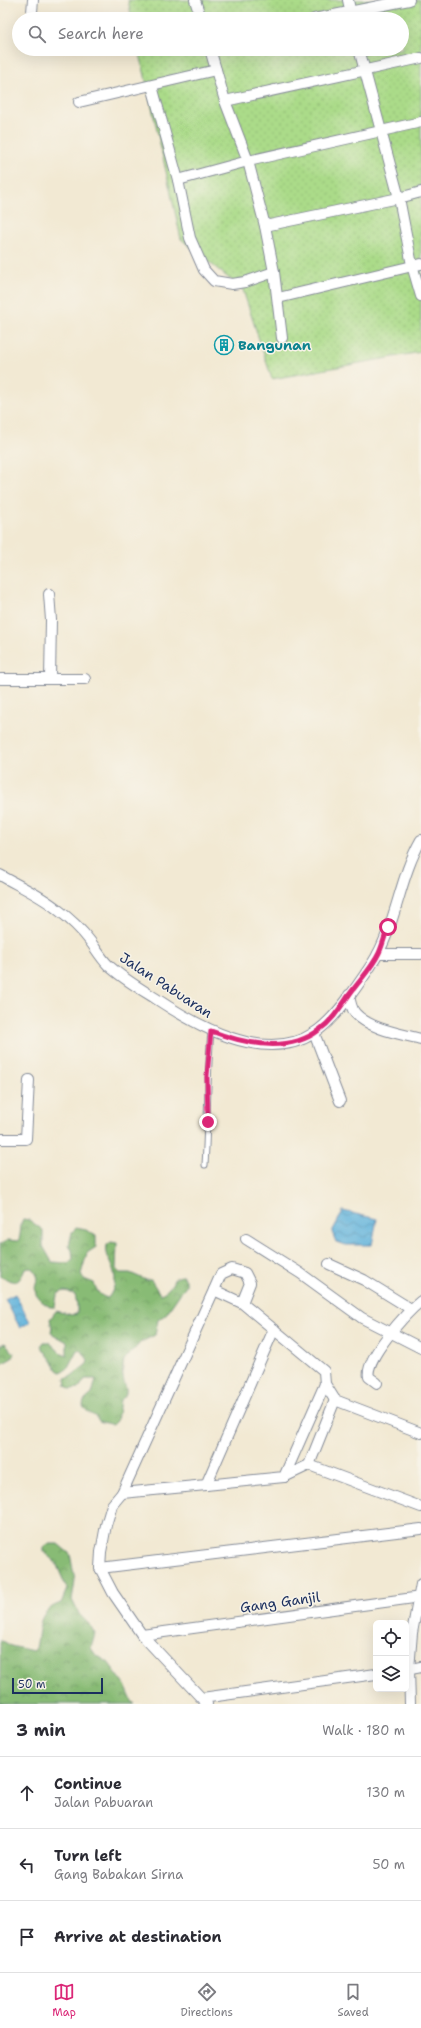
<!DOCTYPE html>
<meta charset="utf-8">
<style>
body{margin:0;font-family:"Shantell Sans",sans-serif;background:#f7f7f7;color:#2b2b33}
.controls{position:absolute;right:12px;bottom:12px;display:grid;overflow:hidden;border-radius:6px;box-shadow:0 4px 16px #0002}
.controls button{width:36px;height:36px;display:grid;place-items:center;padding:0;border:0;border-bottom:1px solid #e1e1e2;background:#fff;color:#2b2b33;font:20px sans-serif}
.scale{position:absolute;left:12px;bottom:10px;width:91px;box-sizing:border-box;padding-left:4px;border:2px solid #1b2f5e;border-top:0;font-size:11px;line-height:14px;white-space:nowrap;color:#1b2f5e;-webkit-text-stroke:3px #f7f3e8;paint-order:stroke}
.stop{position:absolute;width:12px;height:12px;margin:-9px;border:3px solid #db2777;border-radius:50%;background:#fff}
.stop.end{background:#db2777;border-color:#fff;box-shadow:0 1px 4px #0008}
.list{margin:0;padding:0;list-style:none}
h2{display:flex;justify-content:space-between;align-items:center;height:52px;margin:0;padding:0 16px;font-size:17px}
h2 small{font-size:13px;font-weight:400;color:#7c7c81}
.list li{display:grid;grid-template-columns:26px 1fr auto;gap:12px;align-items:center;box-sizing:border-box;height:72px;padding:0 16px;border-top:1px solid #e1e1e2}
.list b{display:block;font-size:15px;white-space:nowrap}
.list p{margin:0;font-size:13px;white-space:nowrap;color:#7c7c81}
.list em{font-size:13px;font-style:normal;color:#7c7c81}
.icon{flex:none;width:22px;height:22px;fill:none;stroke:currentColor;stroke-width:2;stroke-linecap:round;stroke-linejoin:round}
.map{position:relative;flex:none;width:421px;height:1704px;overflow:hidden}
.search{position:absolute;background:#fff;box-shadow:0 4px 16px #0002;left:12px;right:12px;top:12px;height:44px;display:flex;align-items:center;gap:10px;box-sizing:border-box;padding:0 14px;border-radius:22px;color:#7c7c81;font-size:15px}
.sheet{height:268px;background:#fff}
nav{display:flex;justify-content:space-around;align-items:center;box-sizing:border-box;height:56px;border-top:1px solid #e1e1e2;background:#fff;font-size:11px;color:#7c7c81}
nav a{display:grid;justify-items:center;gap:2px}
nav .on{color:#db2777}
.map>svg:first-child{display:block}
.grass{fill:url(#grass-dots);stroke:#638574}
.forest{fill:url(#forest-crowns);stroke:#52756a}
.water{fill:url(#water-waves);stroke:#3e719d}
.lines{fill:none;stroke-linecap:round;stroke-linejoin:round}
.service-casing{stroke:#868c98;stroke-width:7}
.minor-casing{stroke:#868c98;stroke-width:12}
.service{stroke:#fff;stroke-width:5}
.minor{stroke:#fff;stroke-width:10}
.route{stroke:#db2777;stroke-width:5}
.labels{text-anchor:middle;stroke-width:3;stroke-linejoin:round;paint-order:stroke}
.culture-label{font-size:14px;font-weight:bold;fill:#0d838f;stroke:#f7f3e8;text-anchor:start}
.street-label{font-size:14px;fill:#1b2f5e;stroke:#f7f3e8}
</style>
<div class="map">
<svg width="421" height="1704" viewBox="0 0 421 1704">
<defs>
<pattern id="grass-dots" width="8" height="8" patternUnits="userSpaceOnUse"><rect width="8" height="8" fill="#abdb89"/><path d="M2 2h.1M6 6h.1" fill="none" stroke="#93bc79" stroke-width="1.8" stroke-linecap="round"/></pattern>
<pattern id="forest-crowns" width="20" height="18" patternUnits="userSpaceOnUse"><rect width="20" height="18" fill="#88bb75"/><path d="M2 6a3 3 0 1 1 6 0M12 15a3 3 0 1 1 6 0" fill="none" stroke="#6e9863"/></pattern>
<pattern id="water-waves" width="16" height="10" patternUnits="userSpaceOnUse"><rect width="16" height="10" fill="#61b3dc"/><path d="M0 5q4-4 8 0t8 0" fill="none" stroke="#4f92b6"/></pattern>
</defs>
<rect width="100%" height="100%" fill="#f7f3e8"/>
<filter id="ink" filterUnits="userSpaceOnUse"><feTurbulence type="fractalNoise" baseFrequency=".025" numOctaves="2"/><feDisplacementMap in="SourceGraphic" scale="8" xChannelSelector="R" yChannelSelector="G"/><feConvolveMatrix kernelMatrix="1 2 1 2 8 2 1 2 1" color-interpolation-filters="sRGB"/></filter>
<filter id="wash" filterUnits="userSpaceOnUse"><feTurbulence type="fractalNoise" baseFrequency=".012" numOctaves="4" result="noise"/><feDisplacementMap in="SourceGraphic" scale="16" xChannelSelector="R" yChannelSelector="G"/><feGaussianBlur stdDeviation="0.9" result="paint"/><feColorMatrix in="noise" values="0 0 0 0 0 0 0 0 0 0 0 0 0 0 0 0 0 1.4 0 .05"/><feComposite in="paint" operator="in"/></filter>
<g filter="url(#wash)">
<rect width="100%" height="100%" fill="#f2e9d3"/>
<path class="grass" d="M128 0H421V352L272 379 243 290 181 239 139 49H402V19H132Z"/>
<g class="forest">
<path d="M23 1219 29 1220 43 1230V1246L52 1262 68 1263 73 1259 72 1250 69 1246 72 1232 76 1228 86 1230 96 1236V1247L87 1253 81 1274 84 1279 94 1283C97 1291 99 1296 108 1298 126 1274 103 1261 107 1245L111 1242 117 1243 116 1269 120 1273H130L146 1280H151L160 1294C163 1293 167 1291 169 1288 175 1282 172 1276 183 1276L186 1280V1285L166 1314 158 1320 155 1335 141 1342 124 1360C123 1365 122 1371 123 1377 124 1386 131 1394 120 1400L117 1421 113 1425 99 1421C95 1414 86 1413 83 1406L84 1401 92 1394 96 1379H85L79 1388 70 1389 66 1386 65 1378 70 1377 87 1364 88 1360 82 1351 77 1350 67 1369 61 1372 57 1370 53 1362 41 1346 44 1342H49L62 1354 67 1356V1342L51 1333 52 1328 50 1319 56 1311 72 1315 77 1314V1304L75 1295C67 1291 64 1289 57 1295L55 1307H50C37 1299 31 1293 38 1278L34 1269 30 1268 25 1269C18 1286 15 1283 0 1276V1245L8 1240 18 1241C22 1234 19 1226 23 1219Z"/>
<path d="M5 1343 14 1353 12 1358 0 1365V1345Z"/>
<path d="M48 1544H58L70 1554 75 1580 72 1600 79 1614 90 1625 95 1634 91 1648 96 1655 108 1662 125 1685 132 1701 135 1704H0V1639L11 1646 33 1651 36 1648C41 1626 36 1612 61 1603L67 1589 56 1563 44 1552V1547Z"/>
</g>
<g class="water">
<path d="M343 1211 377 1219 372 1245H346L336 1242 332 1232Z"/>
<path d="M15 1294 30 1322 20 1328 5 1299Z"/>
</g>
</g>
<g filter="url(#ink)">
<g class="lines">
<g class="service-casing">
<path id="service" d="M205 1165C208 1120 207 1076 211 1031"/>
</g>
<g class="minor-casing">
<g id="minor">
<path d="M195 0 201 19"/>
<path d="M348 0 352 19"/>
<path d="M32 12 33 0"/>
<path d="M314 19 409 0"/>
<path d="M210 49 225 101 248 161 265 226 274 272 282 338"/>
<path d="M359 49 399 198 412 265 421 296"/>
<path d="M152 86 178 180 190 238 204 270 214 281 232 284 245 282 274 272"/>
<path d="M225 101 421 58"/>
<path d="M79 102 216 70"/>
<path d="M178 180 248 161 421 122"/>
<path d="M265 226 399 198 421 192"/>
<path d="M278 298 421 264"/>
<path d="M49 594 51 620 50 679"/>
<path d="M0 679H85"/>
<path d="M0 875C19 886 40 895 57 909 69 918 81 929 90 941 96 949 101 958 108 965 122 978 139 988 155 998 197 1026 265 1065 314 1033 335 1020 358 985 372 964 396 927 399 878 421 840"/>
<path d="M378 954H421"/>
<path d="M349 995C350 1001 351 1008 355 1013 369 1029 401 1034 421 1039"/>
<path d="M314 1033 340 1101"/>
<path d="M0 1139H26L29 1080"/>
<path d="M246 1239 300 1273 362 1318 421 1348"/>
<path d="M329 1264 364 1280 411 1309"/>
<path d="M214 1290 122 1493 206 1485 274 1329"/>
<path d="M242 1303 250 1283 245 1273 232 1269 221 1274 214 1290 242 1303 324 1371 325 1384 335 1400 421 1433"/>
<path d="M377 1383 369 1377C364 1359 407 1312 421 1301"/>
<path d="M309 1465 421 1507"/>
<path d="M284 1477 309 1465 335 1400"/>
<path d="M206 1485 284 1477 325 1384"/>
<path d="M122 1493 112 1505 106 1525 101 1552 100 1568 113 1593 142 1635 207 1704"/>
<path d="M100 1568 421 1529"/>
<path d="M142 1635 421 1597"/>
<path d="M406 1670 421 1667"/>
<path d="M202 1698 376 1674"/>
<path d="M410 1704 409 1669 412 1633 421 1584"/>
</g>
</g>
<use href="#service" class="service"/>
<use href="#minor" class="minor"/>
</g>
</g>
<g class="lines" filter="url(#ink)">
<path class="route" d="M208 1122 207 1076 211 1031C245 1044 288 1054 319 1030 332 1021 340 1008 349 995 359 981 372 968 379 953 383 944 385 935 388 927"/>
</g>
<defs>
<g id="building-ring" transform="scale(1)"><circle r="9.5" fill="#f7f3e8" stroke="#0f9aa8" stroke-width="1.5"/><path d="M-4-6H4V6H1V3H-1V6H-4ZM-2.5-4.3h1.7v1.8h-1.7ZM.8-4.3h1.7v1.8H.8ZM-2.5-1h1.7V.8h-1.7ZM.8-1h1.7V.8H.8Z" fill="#0f9aa8"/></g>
</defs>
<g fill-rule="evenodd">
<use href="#building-ring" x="224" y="345"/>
</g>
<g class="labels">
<g class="culture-label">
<text x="238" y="350">Bangunan</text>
</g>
<g class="street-label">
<text transform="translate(166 985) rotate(33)" y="5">Jalan Pabuaran</text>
<text transform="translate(280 1602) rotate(-8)" y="5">Gang Ganjil</text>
</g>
</g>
</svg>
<div class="controls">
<button><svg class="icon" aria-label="locate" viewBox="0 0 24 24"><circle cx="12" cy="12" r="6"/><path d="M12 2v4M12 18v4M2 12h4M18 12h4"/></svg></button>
<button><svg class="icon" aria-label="layers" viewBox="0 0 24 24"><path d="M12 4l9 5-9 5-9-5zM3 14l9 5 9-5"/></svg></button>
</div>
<div class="scale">50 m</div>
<div class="stop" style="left:388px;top:927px"></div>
<div class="stop end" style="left:208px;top:1122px"></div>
<div class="search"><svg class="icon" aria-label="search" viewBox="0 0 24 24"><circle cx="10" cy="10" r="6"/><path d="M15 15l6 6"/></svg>Search here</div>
</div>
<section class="sheet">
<h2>3 min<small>Walk · 180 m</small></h2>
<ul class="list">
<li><svg class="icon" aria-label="ahead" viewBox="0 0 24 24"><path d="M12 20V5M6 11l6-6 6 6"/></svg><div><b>Continue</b><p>Jalan Pabuaran</p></div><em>130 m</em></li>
<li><svg class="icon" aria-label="left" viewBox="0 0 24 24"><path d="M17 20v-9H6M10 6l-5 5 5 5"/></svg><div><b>Turn left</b><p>Gang Babakan Sirna</p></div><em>50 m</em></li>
<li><svg class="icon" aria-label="arrive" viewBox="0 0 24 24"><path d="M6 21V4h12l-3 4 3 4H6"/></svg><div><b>Arrive at destination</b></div></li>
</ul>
</section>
<nav>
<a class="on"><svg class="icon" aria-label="map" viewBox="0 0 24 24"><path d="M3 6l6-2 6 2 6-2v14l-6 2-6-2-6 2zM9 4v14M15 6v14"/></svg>Map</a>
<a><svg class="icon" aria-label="directions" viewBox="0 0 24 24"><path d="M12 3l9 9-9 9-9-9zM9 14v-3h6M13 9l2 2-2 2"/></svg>Directions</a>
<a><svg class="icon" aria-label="saved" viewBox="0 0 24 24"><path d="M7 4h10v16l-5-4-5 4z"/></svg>Saved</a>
</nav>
